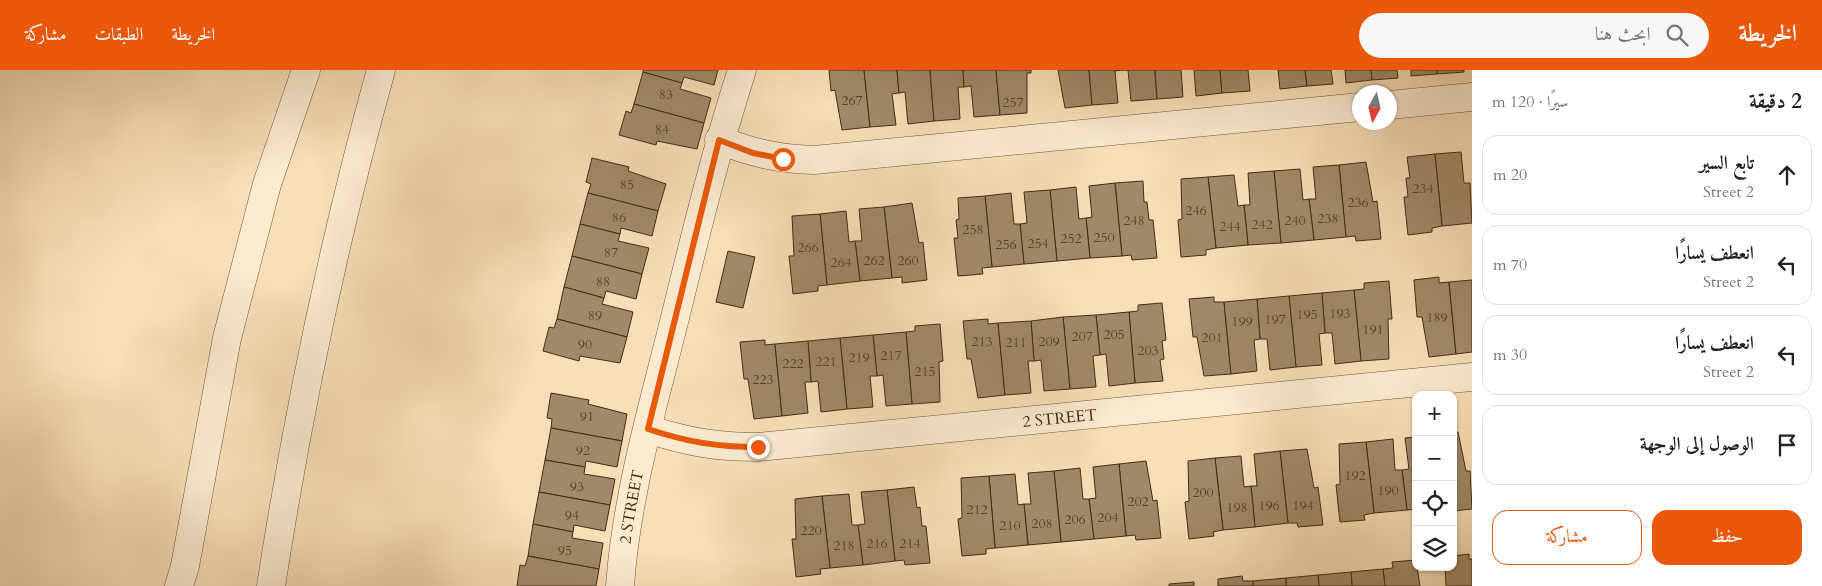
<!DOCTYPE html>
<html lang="ar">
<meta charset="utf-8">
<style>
body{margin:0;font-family:Cardo,Amiri,serif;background:#f6f6f6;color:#222;direction:rtl}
.controls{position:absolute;right:15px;bottom:15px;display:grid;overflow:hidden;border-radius:10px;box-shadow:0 1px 4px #0004}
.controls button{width:45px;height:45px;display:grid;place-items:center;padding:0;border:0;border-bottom:1px solid #e0e0e0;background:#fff;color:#222;font:25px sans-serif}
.compass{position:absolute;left:1352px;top:15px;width:45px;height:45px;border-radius:50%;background:#fff;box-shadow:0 1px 4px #0004;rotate:188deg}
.stop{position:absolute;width:15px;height:15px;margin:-11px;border:4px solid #ea580c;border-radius:50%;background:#fff}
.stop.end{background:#ea580c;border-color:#fff;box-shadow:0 1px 5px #0008}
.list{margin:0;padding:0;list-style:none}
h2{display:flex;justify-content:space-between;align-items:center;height:65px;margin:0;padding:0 20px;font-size:21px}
h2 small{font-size:16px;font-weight:400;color:#767676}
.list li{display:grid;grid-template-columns:32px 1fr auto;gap:15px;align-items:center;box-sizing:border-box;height:80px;margin:0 10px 10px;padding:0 10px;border:1px solid #e0e0e0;border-radius:15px}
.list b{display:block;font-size:19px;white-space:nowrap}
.list p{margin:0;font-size:16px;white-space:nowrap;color:#767676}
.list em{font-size:16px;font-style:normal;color:#767676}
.actions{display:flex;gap:10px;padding:15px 20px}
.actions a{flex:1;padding:11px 0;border:1px solid #ea580c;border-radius:15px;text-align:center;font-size:18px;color:#ea580c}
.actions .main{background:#ea580c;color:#fff}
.icon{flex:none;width:28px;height:28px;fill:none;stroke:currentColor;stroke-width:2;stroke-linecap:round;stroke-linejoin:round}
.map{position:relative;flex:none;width:1472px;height:516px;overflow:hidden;direction:ltr}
header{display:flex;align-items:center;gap:30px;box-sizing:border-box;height:70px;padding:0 25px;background:#ea580c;color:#fff}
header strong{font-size:24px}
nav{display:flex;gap:28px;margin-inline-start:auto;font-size:18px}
.search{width:350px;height:45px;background:#f6f6f6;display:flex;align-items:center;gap:12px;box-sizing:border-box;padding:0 18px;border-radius:28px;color:#767676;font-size:19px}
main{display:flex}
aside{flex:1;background:#fff}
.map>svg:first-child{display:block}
.building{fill:#a08968;stroke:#412d13}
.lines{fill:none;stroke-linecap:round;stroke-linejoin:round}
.minor-casing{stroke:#6e593c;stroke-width:29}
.minor{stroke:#faead0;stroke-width:28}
.route{stroke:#ea580c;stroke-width:6}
.labels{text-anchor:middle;stroke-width:5;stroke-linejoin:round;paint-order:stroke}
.number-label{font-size:14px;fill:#594428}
.street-label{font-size:16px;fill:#412d13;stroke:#faead0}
</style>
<header>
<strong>الخريطة</strong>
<div class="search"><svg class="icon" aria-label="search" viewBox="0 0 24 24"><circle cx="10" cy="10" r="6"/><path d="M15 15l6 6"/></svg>ابحث هنا</div>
<nav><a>الخريطة</a><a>الطبقات</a><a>مشاركة</a></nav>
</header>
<main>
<aside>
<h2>2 دقيقة<small>سيرًا · 120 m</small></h2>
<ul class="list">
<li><svg class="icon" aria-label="ahead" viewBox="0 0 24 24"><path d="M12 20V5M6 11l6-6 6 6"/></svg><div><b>تابع السير</b><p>2 Street</p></div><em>20 m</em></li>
<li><svg class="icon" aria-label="left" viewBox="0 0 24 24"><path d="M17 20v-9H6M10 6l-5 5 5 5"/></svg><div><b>انعطف يسارًا</b><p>2 Street</p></div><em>70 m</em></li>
<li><svg class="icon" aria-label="left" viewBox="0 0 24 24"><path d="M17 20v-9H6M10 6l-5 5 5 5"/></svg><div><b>انعطف يسارًا</b><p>2 Street</p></div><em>30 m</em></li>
<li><svg class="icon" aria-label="arrive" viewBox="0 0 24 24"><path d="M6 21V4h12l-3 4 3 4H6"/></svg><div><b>الوصول إلى الوجهة</b></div></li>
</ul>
<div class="actions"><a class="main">حفظ</a><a>مشاركة</a></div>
</aside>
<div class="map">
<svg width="1472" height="516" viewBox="0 0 1472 516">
<rect width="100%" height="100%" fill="#f7deb6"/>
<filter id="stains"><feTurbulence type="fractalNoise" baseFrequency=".004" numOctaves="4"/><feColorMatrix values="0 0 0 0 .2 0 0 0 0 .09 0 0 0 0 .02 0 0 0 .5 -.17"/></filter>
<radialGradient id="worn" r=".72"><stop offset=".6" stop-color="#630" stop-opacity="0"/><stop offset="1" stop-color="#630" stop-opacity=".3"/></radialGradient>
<g class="building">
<path d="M643 0H718L714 15 684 7 682 13 643 2Z"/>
<path d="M829 0H864L870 57 842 60 835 20 831 21Z"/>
<path d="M864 0H897L899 23 892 24 896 55 870 57Z"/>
<path d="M897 0H930L934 51 908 54 905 22 899 23Z"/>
<path d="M930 0H963L964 17H958L960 49 934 51Z"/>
<path d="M963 0H996L1000 45 974 47 971 16 964 17Z"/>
<path d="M996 0H1031V3H1027V43L1000 45Z"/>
<path d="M1058 0H1089L1092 35 1065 38Z"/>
<path d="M1089 0H1121L1115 1 1118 33 1092 35Z"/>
<path d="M1121 0H1155L1157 29 1131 31 1128 0Z"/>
<path d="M1155 0H1181L1183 27 1157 29Z"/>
<path d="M1194 0H1220L1222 23 1196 26Z"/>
<path d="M1220 0H1248L1250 21 1222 23Z"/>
<path d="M1278 0H1305L1307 16 1280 19Z"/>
<path d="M1305 0H1331L1333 14 1307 16Z"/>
<path d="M1345 0H1371L1372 10 1346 13Z"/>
<path d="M1371 0H1397L1398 8 1372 10Z"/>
<path d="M1411 0H1437V4L1411 6Z"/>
<path d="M1437 0H1464V2L1437 4Z"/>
<path d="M643 2 682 13 680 19 711 28 704 53 634 34Z"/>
<path d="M634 34 704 53 697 79 657 71 656 75 619 65 626 41 631 43Z"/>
<path d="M1461 82 1464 113H1470L1472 153 1442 156 1435 84Z"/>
<path d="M1435 84 1442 156 1432 158V162L1408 165 1404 127H1408L1406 108H1410L1407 87Z"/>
<path d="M592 88 629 97 628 101 666 114 658 141 588 123 591 114 586 112Z"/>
<path d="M1366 92 1373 132 1377 131 1381 169 1356 171 1355 166 1346 167 1339 95Z"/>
<path d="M1339 95 1346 167 1314 170 1309 129H1316L1313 97Z"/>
<path d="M1300 99 1303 130 1309 129 1314 170 1281 173 1274 101Z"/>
<path d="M1274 101 1281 173 1248 175 1244 135H1250L1248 103Z"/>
<path d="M1234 105 1238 136 1244 135 1248 175 1216 178 1208 107Z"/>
<path d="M1208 107 1216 178 1206 180V185L1181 187 1178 150 1182 149 1181 109Z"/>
<path d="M1143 111 1144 132H1147L1149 150H1153L1157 188 1132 190 1131 185 1122 186 1115 113Z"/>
<path d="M1115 113 1122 186 1090 188 1086 148 1092 147 1089 116Z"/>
<path d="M1076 117 1079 149 1086 148 1090 188 1057 191 1050 120Z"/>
<path d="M1050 120 1057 191 1024 194 1020 154 1027 153 1024 122Z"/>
<path d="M588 123 658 141 652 166 621 158 620 164 580 154Z"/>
<path d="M1011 123 1014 154H1020L1024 194 992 197 985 126Z"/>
<path d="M985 126 992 197 982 198 983 204 958 206 954 168H958L956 150 959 149 958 128Z"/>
<path d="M912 133 919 173 923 172 927 210 902 213V207L892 208 884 137Z"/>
<path d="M884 137 892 208 860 211 855 171H862L859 139Z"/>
<path d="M846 141 849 172 855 171 860 211 827 215 820 144Z"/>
<path d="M820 144 827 215 818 216V221L793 224 789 186H794L792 146Z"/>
<path d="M580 154 620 164 618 171 649 178 642 204 572 186Z"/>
<path d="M728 181 755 187 743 238 716 232Z"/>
<path d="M572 186 642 204 636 229 606 221 604 228 564 217Z"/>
<path d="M1439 207V213L1449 212 1456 284 1429 287 1422 247H1417L1414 210Z"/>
<path d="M1472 210V282L1456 284 1449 212Z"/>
<path d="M1389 211 1392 249H1388L1389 289 1361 291 1354 220 1364 219V213Z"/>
<path d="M564 217 604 228 602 234 633 242 627 267 557 249Z"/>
<path d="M1354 220 1361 291 1335 294 1332 263H1325L1322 223Z"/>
<path d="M1322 223 1325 263 1319 264 1322 295 1296 297 1289 226Z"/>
<path d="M1289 226 1296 297 1270 300 1267 269H1260L1257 229Z"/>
<path d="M1214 227V232H1224L1231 304 1204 306 1197 267H1193L1189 229Z"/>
<path d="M1257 229 1260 269 1254 270 1257 301 1231 304 1224 232Z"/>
<path d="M1162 233 1166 270 1162 271 1164 289 1160 290 1163 311 1135 313 1129 242 1138 241V235Z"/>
<path d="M1129 242 1135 313 1109 316 1106 284 1100 285 1096 245Z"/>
<path d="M1096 245 1100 285 1093 286 1096 317 1070 319 1063 247Z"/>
<path d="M1063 247 1070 319 1044 321 1041 290 1034 291 1031 251Z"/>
<path d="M557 249 627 267 620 293 580 286 579 291 543 281 549 257 554 258Z"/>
<path d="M988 249V254L998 253 1005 325 978 328 971 289H967L963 251Z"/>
<path d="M1031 251 1034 291H1028L1031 323 1005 325 998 253Z"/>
<path d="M940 254 943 291 939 292 940 332 912 334 906 262 915 261V256Z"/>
<path d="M906 262 912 334 886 336 883 305 877 306 873 265Z"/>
<path d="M873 265 877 306H870L873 337 847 339 840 268Z"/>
<path d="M840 268 847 339 821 342 818 311 811 312 808 271Z"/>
<path d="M765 270V275L775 274 782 346 754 349 748 309H744L740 272Z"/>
<path d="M808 271 811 312H805L808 343 782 346 775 274Z"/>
<path d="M551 323 589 330 588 334 627 344 622 371 551 358 552 349 547 348Z"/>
<path d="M551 358 622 371 617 397 586 391 585 397 545 390Z"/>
<path d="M1453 362H1458L1466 401H1470L1472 439 1453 441Z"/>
<path d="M1416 367V439L1407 440 1402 400 1409 399 1405 368Z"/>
<path d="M1393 369 1395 400H1402L1407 440 1374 443 1366 372Z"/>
<path d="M1366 372 1374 443 1364 445 1365 450 1340 452 1336 415 1340 414 1339 374Z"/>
<path d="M1307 379 1314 418 1318 417 1323 455 1298 457 1297 453H1288L1280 381Z"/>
<path d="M1280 381 1288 453 1255 457 1251 416H1257L1254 384Z"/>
<path d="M1241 386 1244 417 1251 416 1255 457 1223 460 1215 388Z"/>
<path d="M1215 388 1223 460 1213 462 1214 466 1189 469 1185 432 1189 431 1188 391Z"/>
<path d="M545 390 585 397 584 404 615 409 610 435 539 422Z"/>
<path d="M1146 391 1153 431 1157 430 1161 468 1136 470 1135 465 1126 466 1119 394Z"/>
<path d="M1119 394 1126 466 1094 469 1089 429 1096 428 1093 397Z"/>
<path d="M1080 398 1083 429H1089L1094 469 1061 472 1054 401Z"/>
<path d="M1054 401 1061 472 1028 475 1024 434H1031L1028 403Z"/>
<path d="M1015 404 1018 435 1024 434 1028 475 995 478 989 406Z"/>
<path d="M989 406 995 478 986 479V484L962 486 958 449 962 448 961 408Z"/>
<path d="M914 417 917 438 920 437 922 456H926L930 493 905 495 904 490 895 491 887 420Z"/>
<path d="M887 420 895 491 863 495 858 455 865 454 861 422Z"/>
<path d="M539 422 610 435 605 461 574 455 573 462 533 454Z"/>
<path d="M849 424 852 455H858L863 495 830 498 822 426Z"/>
<path d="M822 426 830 498 820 499 821 504 796 507 792 469H796L795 429Z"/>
<path d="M533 454 573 462 572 468 603 473 599 499 528 486Z"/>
<path d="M1469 484V489H1472V516H1446L1445 497H1453V486Z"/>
<path d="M528 486 599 499 596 516H517L520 495 525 496Z"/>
<path d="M1416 490 1420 516H1385L1383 499 1393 498 1392 492Z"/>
<path d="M1383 499 1385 516H1352L1351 502Z"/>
<path d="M1351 502 1352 516H1319L1318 505Z"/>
<path d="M1318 505 1319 516H1286V508Z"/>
<path d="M1242 506 1243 511H1253V516H1218V509Z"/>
<path d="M1286 508V516H1253V511Z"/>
<path d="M1194 512V516H1169V514Z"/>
</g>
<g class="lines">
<g class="minor-casing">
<g id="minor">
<path d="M1390 35 1472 27"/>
<path d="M719 70C753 83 778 89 814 90L1360 37"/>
<path id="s1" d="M648 359C687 372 717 377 758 377L1472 307"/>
<path d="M179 516 185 496 227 268 267 114 306 0"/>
<path d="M271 516C298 342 334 169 381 0"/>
<path id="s2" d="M620 516C626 431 650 346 671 264 693 175 714 87 742 0"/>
</g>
</g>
<use href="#minor" class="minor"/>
</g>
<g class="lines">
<path class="route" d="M758 377C717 377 687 372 648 359L719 70 753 83 783 89"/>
</g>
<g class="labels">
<g class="number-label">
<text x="666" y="29">83</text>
<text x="852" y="35">267</text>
<text x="1013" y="37">257</text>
<text x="662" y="64">84</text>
<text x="627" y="119">85</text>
<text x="1423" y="123">234</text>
<text x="1358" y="137">236</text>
<text x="1196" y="145">246</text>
<text x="619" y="152">86</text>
<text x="1328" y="153">238</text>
<text x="1134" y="155">248</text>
<text x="1295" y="155">240</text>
<text x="1262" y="159">242</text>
<text x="1230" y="161">244</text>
<text x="973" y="164">258</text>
<text x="1104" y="172">250</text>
<text x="1071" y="173">252</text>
<text x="1038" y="178">254</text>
<text x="1006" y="179">256</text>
<text x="808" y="182">266</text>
<text x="611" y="187">87</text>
<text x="874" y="195">262</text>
<text x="908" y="195">260</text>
<text x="841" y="197">264</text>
<text x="603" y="216">88</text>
<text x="1340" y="248">193</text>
<text x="1307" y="249">195</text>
<text x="595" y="250">89</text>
<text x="1437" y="252">189</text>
<text x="1275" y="254">197</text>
<text x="1242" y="256">199</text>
<text x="1373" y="264">191</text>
<text x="1114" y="269">205</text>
<text x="1082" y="271">207</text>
<text x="1212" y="272">201</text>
<text x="982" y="276">213</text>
<text x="1049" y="276">209</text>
<text x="1016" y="277">211</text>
<text x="585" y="279">90</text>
<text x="1148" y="285">203</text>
<text x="891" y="290">217</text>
<text x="859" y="292">219</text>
<text x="826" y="296">221</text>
<text x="793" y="298">222</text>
<text x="925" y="306">215</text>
<text x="763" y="314">223</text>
<text x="587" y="351">91</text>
<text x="583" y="385">92</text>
<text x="1355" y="410">192</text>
<text x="577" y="421">93</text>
<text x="1388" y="425">190</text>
<text x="1203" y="427">200</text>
<text x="1138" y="436">202</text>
<text x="1269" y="440">196</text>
<text x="1303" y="440">194</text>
<text x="1237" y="442">198</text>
<text x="977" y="444">212</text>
<text x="572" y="450">94</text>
<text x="1108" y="452">204</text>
<text x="1075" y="454">206</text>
<text x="1042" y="458">208</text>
<text x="1010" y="460">210</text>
<text x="811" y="465">220</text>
<text x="877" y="478">216</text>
<text x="910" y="478">214</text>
<text x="844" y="480">218</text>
<text x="565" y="485">95</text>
</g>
<g class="street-label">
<text dy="6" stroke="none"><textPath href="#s1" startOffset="415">2 STREET</textPath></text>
<text dy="6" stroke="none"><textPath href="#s2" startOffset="80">2 STREET</textPath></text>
</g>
</g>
<rect width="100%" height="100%" filter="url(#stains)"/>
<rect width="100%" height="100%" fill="url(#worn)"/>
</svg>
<div class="controls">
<button>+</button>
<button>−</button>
<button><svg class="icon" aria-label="locate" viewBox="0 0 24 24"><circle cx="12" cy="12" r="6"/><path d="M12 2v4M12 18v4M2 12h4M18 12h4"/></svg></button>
<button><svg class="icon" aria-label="layers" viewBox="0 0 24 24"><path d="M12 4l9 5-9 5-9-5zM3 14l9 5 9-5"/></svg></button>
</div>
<svg class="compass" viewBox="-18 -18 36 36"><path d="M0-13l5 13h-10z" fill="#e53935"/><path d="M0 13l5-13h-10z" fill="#767676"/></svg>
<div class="stop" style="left:783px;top:89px"></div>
<div class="stop end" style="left:758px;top:377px"></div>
</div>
</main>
